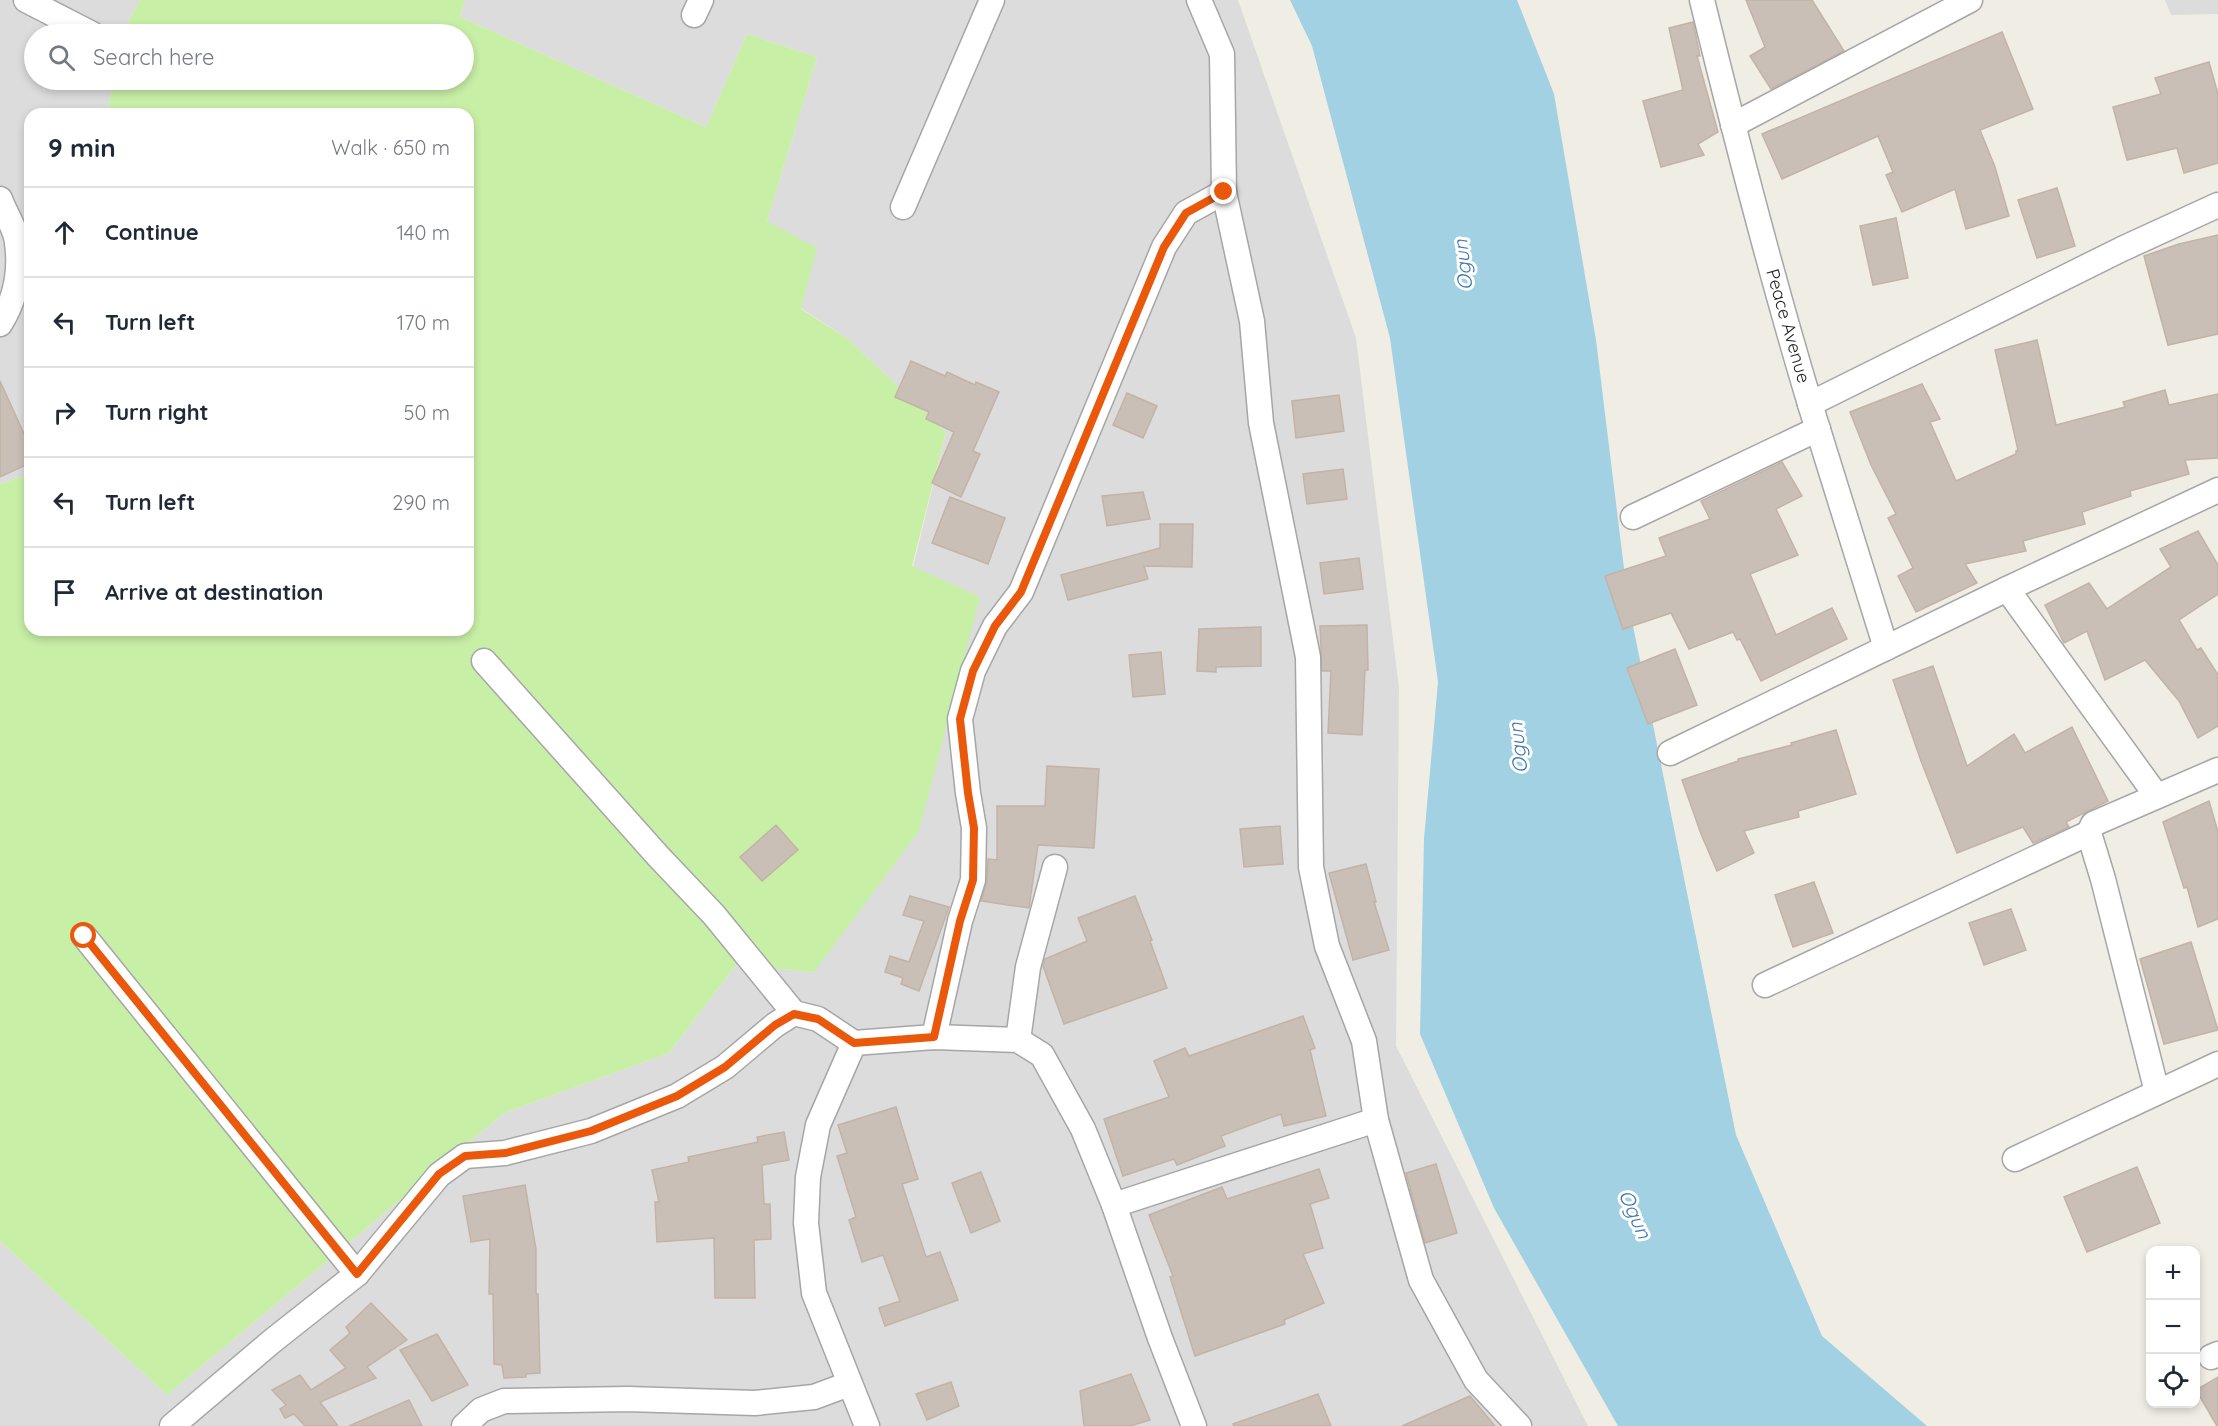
<!DOCTYPE html>
<meta charset="utf-8">
<style>
body{margin:0;font-family:Quicksand,sans-serif;background:#f2f2f3;color:#1f2937}
.controls{position:absolute;right:18px;bottom:18px;display:grid;overflow:hidden;border-radius:12px;box-shadow:0 3px 9px #0003}
.controls button{width:54px;height:54px;display:grid;place-items:center;padding:0;border:0;border-bottom:2px solid #e0e1e3;background:#fff;color:#1f2937;font:30px sans-serif}
.stop{position:absolute;width:18px;height:18px;margin:-14px;border:4px solid #ea580c;border-radius:50%;background:#fff}
.stop.end{background:#ea580c;border-color:#fff;box-shadow:0 2px 6px #0008}
.list{margin:0;padding:0;list-style:none}
h2{display:flex;justify-content:space-between;align-items:center;height:78px;margin:0;padding:0 24px;font-size:26px}
h2 small{font-size:20px;font-weight:400;color:#747a83}
.list li{display:grid;grid-template-columns:39px 1fr auto;gap:18px;align-items:center;box-sizing:border-box;height:90px;padding:0 24px;border-top:2px solid #e0e1e3}
.list b{display:block;font-size:22px;white-space:nowrap}
.list em{font-size:20px;font-style:normal;color:#747a83}
.icon{flex:none;width:33px;height:33px;fill:none;stroke:currentColor;stroke-width:2;stroke-linecap:round;stroke-linejoin:round}
.map{position:relative;flex:none;width:2218px;height:1426px;overflow:hidden}
.search{position:absolute;background:#fff;box-shadow:0 3px 9px #0003;left:24px;top:24px;width:450px;height:66px;display:flex;align-items:center;gap:15px;box-sizing:border-box;padding:0 21px;border-radius:33px;color:#747a83;font-size:22px}
.panel{position:absolute;background:#fff;box-shadow:0 3px 9px #0003;left:24px;top:108px;width:450px;height:528px;border-radius:18px}
.map>svg:first-child{display:block}
.residential{fill:#dddcdc}
.grass{fill:#c8efa6}
.water{fill:#a1d1e2}
.building{fill:#c9bfb7;stroke:#c3b3a5;stroke-width:1.5}
.lines{fill:none;stroke-linecap:round;stroke-linejoin:round}
.street-casing{stroke:#a6a6a6;stroke-width:27}
.street{stroke:#fff;stroke-width:24}
.route{stroke:#ea580c;stroke-width:8}
.labels{text-anchor:middle;stroke-width:6;stroke-linejoin:round;paint-order:stroke}
.street-label{font-size:18px;fill:#1f1f1f;stroke:#fff}
.water-label{font-size:20px;font-style:italic;fill:#4075af;stroke:#fff}
</style>
<div class="map">
<svg width="2218" height="1426" viewBox="0 0 2218 1426">
<rect width="100%" height="100%" fill="#f0ede4"/>
<g class="residential">
<path d="M0 0H140L122 34H34V80H114L107 114H30V474L0 484Z"/>
<path d="M465 0H1238L1356 338 1399 688 1396 1046 1588 1426H0V1241L167 1395 504 1113 669 1053 736 965 814 972 946 432 848 339 801 308 767 221 817 57 747 34 706 127 460 17Z"/>
<path d="M2165 0H2218V14L2171 15Z"/>
</g>
<path class="grass" d="M140 0H465L460 17 706 127 747 34 817 57 767 221 817 248 801 309 848 339 946 432 912 566 980 597 919 831 814 972 736 965 669 1053 504 1113 167 1395 0 1241V484L30 474V630H468V114H107L114 80H464V34H122Z"/>
<path class="water" d="M1290 0H1517L1554 94 1596 340 1628 601 1736 1135 1822 1336 1927 1426H1618L1494 1208 1420 1034 1424 839 1438 682 1390 338 1312 46Z"/>
<g class="building">
<path d="M1746 0H1812L1844 51 1771 89 1750 56 1765 47Z"/>
<path d="M1693 22 1700 56H1697L1718 132 1698 144 1704 155 1661 167 1643 101 1683 90 1669 28Z"/>
<path d="M2002 32 2033 109 1980 130 1995 167 2009 216 1966 229 1955 189 1902 212 1886 175 1893 172 1878 136 1782 179 1762 134Z"/>
<path d="M2209 62 2218 94V163L2184 173 2177 148 2127 160 2113 107 2161 94 2155 78Z"/>
<path d="M2057 188 2075 246 2037 258 2018 200Z"/>
<path d="M1896 218 1908 278 1873 285 1860 226Z"/>
<path d="M2218 235V334L2168 345 2144 256 2179 244Z"/>
<path d="M2037 340 2056 425 2125 407 2123 402 2165 390 2169 405 2218 394V458L2185 460 2189 474 2130 491 2131 496 2082 512 2085 524 2023 541 2026 551 1965 564 1977 583 1916 612 1898 576 1913 568 1888 518 1896 514 1871 465 1850 412 1922 384 1940 419 1930 422 1956 481 2016 454V451L2018 450 1995 350Z"/>
<path d="M911 361 945 376 947 372 975 385 976 382 999 392 973 451 980 454 961 497 932 483 954 432 926 419 929 412 895 397Z"/>
<path d="M0 381 30 447V463L0 477Z"/>
<path d="M1127 393 1157 406 1143 438 1113 425Z"/>
<path d="M1339 395 1344 431 1296 438 1292 401Z"/>
<path d="M1782 462 1802 496 1776 509 1798 555 1750 574 1776 635 1832 608 1847 639 1761 681 1740 639 1737 640 1733 632 1689 649 1671 613 1623 629 1605 576 1666 556 1659 538 1710 519 1701 501Z"/>
<path d="M1343 469 1347 499 1307 504 1303 474Z"/>
<path d="M1143 492 1150 519 1107 526 1102 496Z"/>
<path d="M950 497 1005 518 988 564 932 543Z"/>
<path d="M1160 524H1193L1192 567 1144 566 1148 579 1068 600 1061 575 1160 548Z"/>
<path d="M2198 531 2218 565V594L2179 620 2197 650 2201 648 2218 675V726L2198 738 2179 701 2145 660 2105 680 2087 631 2064 643 2045 605 2089 583 2107 609 2171 567 2160 549Z"/>
<path d="M1359 558 1363 589 1324 594 1320 563Z"/>
<path d="M1367 625 1368 670H1365L1362 735 1328 733 1331 671H1322L1320 626Z"/>
<path d="M1261 627V666L1216 667V672L1197 671 1199 629Z"/>
<path d="M1675 649 1697 705 1648 724 1627 668Z"/>
<path d="M1161 652 1165 694 1133 697 1129 655Z"/>
<path d="M1933 666 1967 766 2014 734 2025 753 2072 727 2108 801 2066 822 2069 827 2033 843 2023 827 1957 853 1921 761 1893 680Z"/>
<path d="M1836 730 1856 794 1798 811 1799 817 1744 831 1754 853 1717 871 1701 834 1682 780 1738 761V759L1792 745 1791 743Z"/>
<path d="M1047 766 1099 769 1094 848 1038 845 1029 908 981 901 987 881 988 859 997 860V806H1045Z"/>
<path d="M2209 801 2218 832V919L2198 927 2187 887 2184 888 2163 822Z"/>
<path d="M776 825 798 850 762 881 740 857Z"/>
<path d="M1280 826 1283 864 1244 867 1240 829Z"/>
<path d="M1366 864 1376 902H1374L1389 950 1353 960 1329 873Z"/>
<path d="M1814 882 1833 933 1793 947 1775 895Z"/>
<path d="M910 896 949 907 919 991 901 984 903 978 885 972 890 956 909 962 924 921 903 915Z"/>
<path d="M1135 896 1152 940 1150 941 1167 988 1064 1024 1043 966 1045 959 1087 941 1078 918Z"/>
<path d="M2011 909 2026 950 1984 965 1969 923Z"/>
<path d="M2191 942 2218 1030 2164 1044 2140 959Z"/>
<path d="M1303 1016 1315 1048 1310 1050 1326 1116 1284 1126 1281 1114 1221 1136 1225 1146 1177 1165 1174 1159 1123 1176 1104 1119 1169 1097 1154 1061 1185 1048 1189 1056Z"/>
<path d="M896 1107 918 1179 902 1184 926 1257 940 1252 958 1300 885 1326 879 1308 900 1301 883 1255 862 1262 849 1220 856 1217 837 1156 847 1153 838 1125Z"/>
<path d="M784 1132 789 1160 762 1165 764 1204H770L771 1239 754 1240 755 1298H715L714 1238 657 1242 655 1202H659L652 1170 689 1162 688 1157 758 1142 757 1137Z"/>
<path d="M1436 1164 1457 1233 1425 1243 1406 1173Z"/>
<path d="M2137 1167 2160 1223 2087 1252 2064 1197Z"/>
<path d="M1319 1169 1329 1198 1310 1204 1323 1248 1303 1254 1324 1303 1284 1320 1285 1324 1195 1356 1170 1277 1173 1276 1149 1215 1222 1187 1227 1199Z"/>
<path d="M981 1172 1000 1221 971 1233 952 1183Z"/>
<path d="M525 1185 536 1249V1294H538L540 1373 526 1374V1377L504 1378 502 1365 494 1364 493 1294H489L490 1239 471 1242 463 1196Z"/>
<path d="M371 1303 407 1340 367 1367 376 1378 320 1402 338 1426H305L294 1414 285 1418 280 1409 286 1405 272 1390 300 1375 311 1390 346 1368 330 1350 350 1333 346 1327Z"/>
<path d="M437 1334 468 1385 432 1401 400 1350Z"/>
<path d="M1131 1374 1150 1420 1130 1426H1084L1080 1391Z"/>
<path d="M2218 1377V1426H2217L2196 1390Z"/>
<path d="M951 1382 959 1406 927 1420 916 1394Z"/>
<path d="M1318 1394 1331 1426H1234L1233 1424Z"/>
<path d="M1470 1396 1495 1426H1402Z"/>
<path d="M409 1400 422 1426H349Z"/>
</g>
<g class="lines">
<g class="street-casing">
<g id="street">
<path d="M26 0 92 34"/>
<path d="M1199 0 1222 54 1224 192 1252 321 1261 423 1308 657 1311 867 1327 946 1364 1041 1376 1120 1421 1280 1476 1380 1519 1426"/>
<path d="M1702 0C1735 135 1770 271 1810 404 1835 486 1861 567 1886 648"/>
<path d="M694 15 701 0"/>
<path d="M1733 125 1970 0"/>
<path d="M0 199C5 213 16 229 17 243 21 272 15 300 0 324"/>
<path d="M903 207 992 0"/>
<path d="M1810 404 2122 249 2218 205"/>
<path d="M1633 517 1818 429"/>
<path d="M2007 589 2156 795"/>
<path d="M484 661 658 856 714 915 794 1013"/>
<path d="M1670 753 2007 589 2218 490"/>
<path d="M84 936 357 1274"/>
<path d="M1765 985 2089 833"/>
<path d="M934 1037 960 921 973 880 974 828 968 793 960 719 973 671 995 626 1021 592 1164 247 1186 213 1224 192"/>
<path d="M1018 1040 1028 967 1055 867"/>
<path d="M2157 1092 2103 879 2089 833 2093 824 2218 770"/>
<path d="M2015 1159 2218 1064"/>
<path d="M1114 1205 1376 1120"/>
<path d="M2211 1357 2218 1354"/>
<path d="M172 1426 271 1342 357 1274 439 1175 465 1156 505 1153 591 1131 677 1096 725 1067 775 1025 794 1013 818 1019 854 1043"/>
<path d="M464 1426 481 1410 504 1401 628 1399 755 1403 814 1397 849 1384"/>
<path d="M867 1426 814 1293 806 1223 808 1177 818 1125 854 1043 934 1037 1018 1040 1042 1055 1083 1129 1114 1205 1160 1338 1194 1426"/>
</g>
</g>
<use href="#street" class="street"/>
</g>
<g class="lines">
<path class="route" d="M84 936 357 1274 439 1174 465 1156 506 1153 591 1131 677 1096 725 1067 775 1025 794 1014 818 1019 854 1043 934 1037 960 921 973 880 974 828 968 793 960 719 973 671 995 626 1021 592 1164 247 1186 213 1224 192"/>
</g>
<g class="labels">
<g class="street-label">
<text transform="translate(1788 326) rotate(74)" y="6">Peace Avenue</text>
</g>
<g class="water-label">
<text transform="translate(1463 265) rotate(-96)" y="7">Ogun</text>
<text transform="translate(1518 748) rotate(-96)" y="7">Ogun</text>
<text transform="translate(1635 1214) rotate(66)" y="7">Ogun</text>
</g>
</g>
</svg>
<div class="controls">
<button>+</button>
<button>−</button>
<button><svg class="icon" aria-label="locate" viewBox="0 0 24 24"><circle cx="12" cy="12" r="6"/><path d="M12 2v4M12 18v4M2 12h4M18 12h4"/></svg></button>
</div>
<div class="stop" style="left:84px;top:936px"></div>
<div class="stop end" style="left:1224px;top:192px"></div>
<div class="search"><svg class="icon" aria-label="search" viewBox="0 0 24 24"><circle cx="10" cy="10" r="6"/><path d="M15 15l6 6"/></svg>Search here</div>
<section class="panel">
<h2>9 min<small>Walk · 650 m</small></h2>
<ul class="list">
<li><svg class="icon" aria-label="ahead" viewBox="0 0 24 24"><path d="M12 20V5M6 11l6-6 6 6"/></svg><div><b>Continue</b></div><em>140 m</em></li>
<li><svg class="icon" aria-label="left" viewBox="0 0 24 24"><path d="M17 20v-9H6M10 6l-5 5 5 5"/></svg><div><b>Turn left</b></div><em>170 m</em></li>
<li><svg class="icon" aria-label="right" viewBox="0 0 24 24"><path d="M7 20v-9h11M14 6l5 5-5 5"/></svg><div><b>Turn right</b></div><em>50 m</em></li>
<li><svg class="icon" aria-label="left" viewBox="0 0 24 24"><path d="M17 20v-9H6M10 6l-5 5 5 5"/></svg><div><b>Turn left</b></div><em>290 m</em></li>
<li><svg class="icon" aria-label="arrive" viewBox="0 0 24 24"><path d="M6 21V4h12l-3 4 3 4H6"/></svg><div><b>Arrive at destination</b></div></li>
</ul>
</section>
</div>
